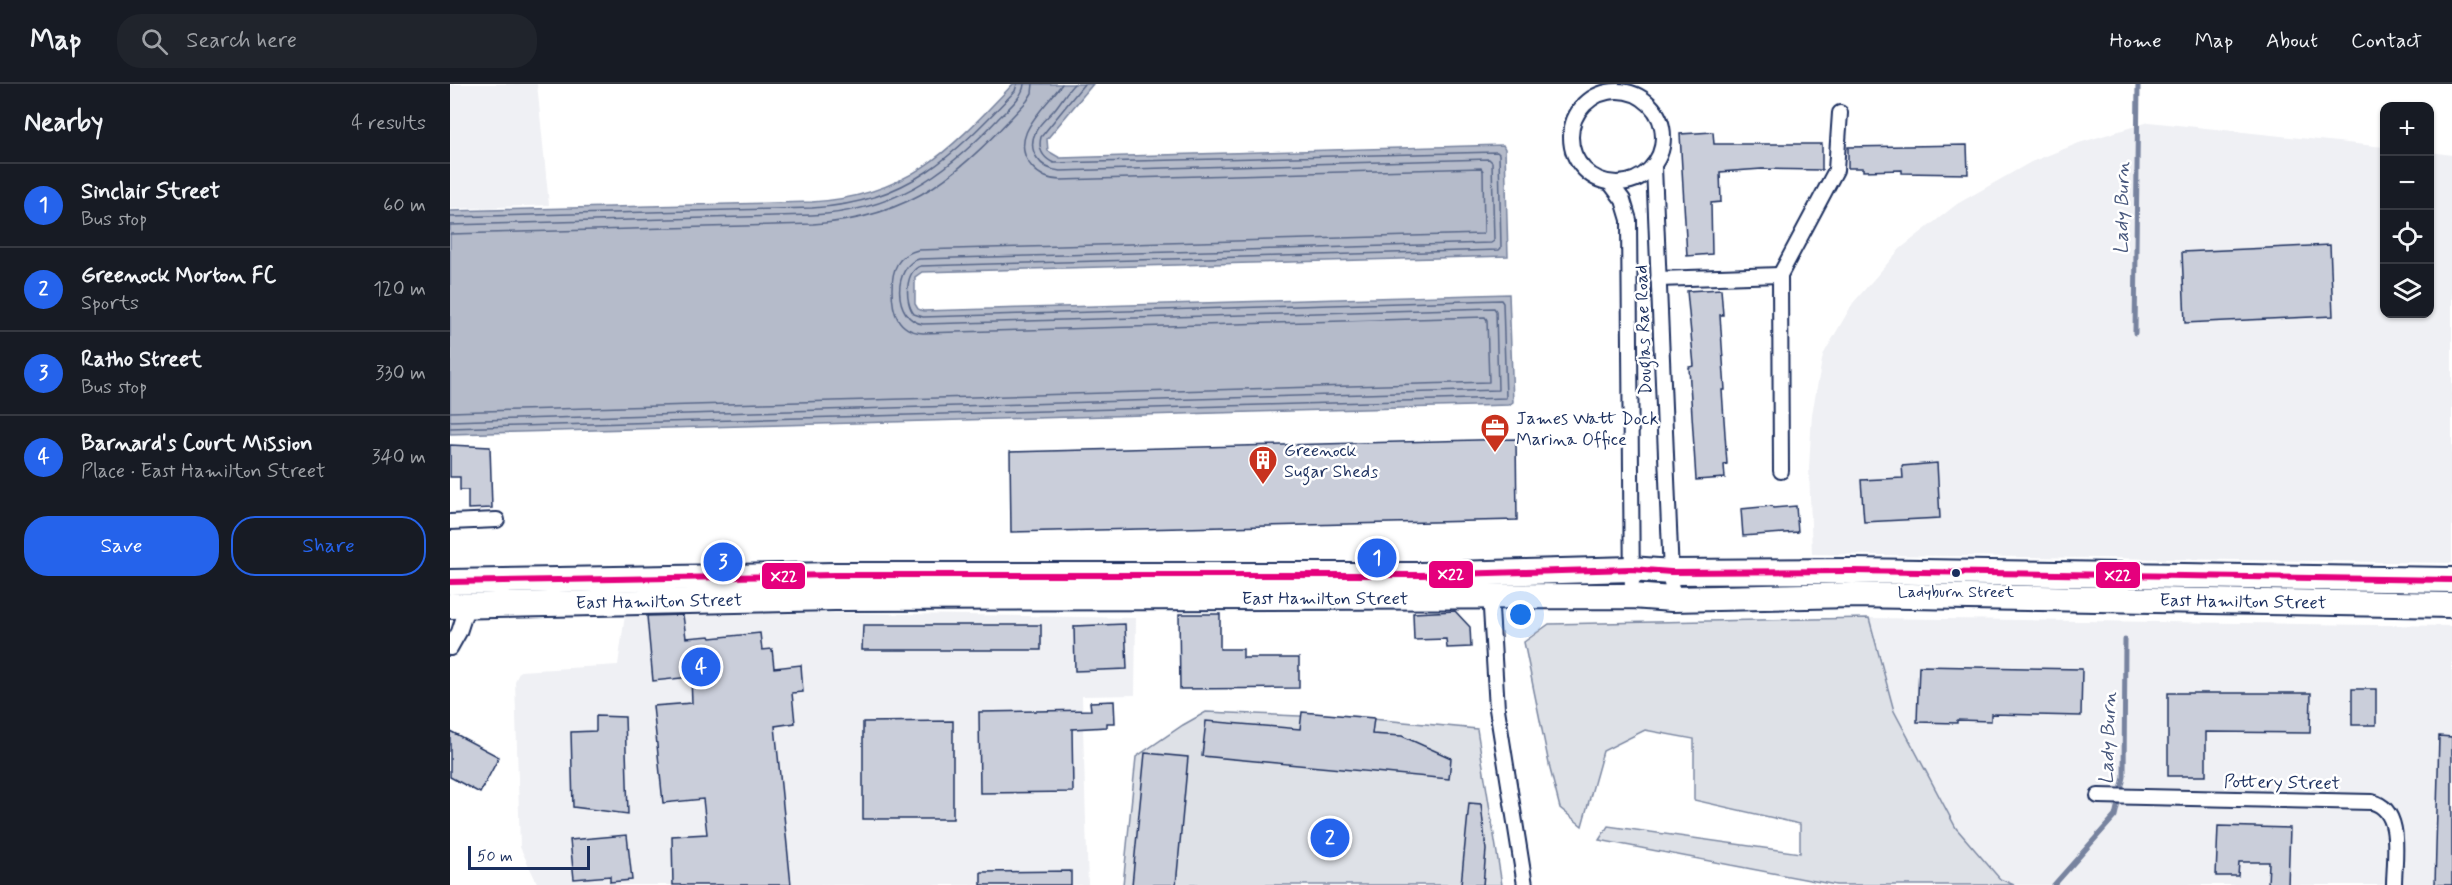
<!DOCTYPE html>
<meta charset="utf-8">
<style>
body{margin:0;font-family:Mynerve,sans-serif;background:#20242c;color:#f1f3f6}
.controls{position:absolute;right:18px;top:18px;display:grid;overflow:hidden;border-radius:12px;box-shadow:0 2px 4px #0004}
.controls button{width:54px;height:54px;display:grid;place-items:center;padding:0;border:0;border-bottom:2px solid #363941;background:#171b24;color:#f1f3f6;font:30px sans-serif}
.scale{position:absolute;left:18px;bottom:15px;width:122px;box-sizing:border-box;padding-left:6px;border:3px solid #1b2f5e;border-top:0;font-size:16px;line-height:21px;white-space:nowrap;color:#1b2f5e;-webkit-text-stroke:4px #fff;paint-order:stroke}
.you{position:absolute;left:1071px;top:531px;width:21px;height:21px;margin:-15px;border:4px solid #fff;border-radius:50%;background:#1a73e8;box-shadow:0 0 0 9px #1a73e833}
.badge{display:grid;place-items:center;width:39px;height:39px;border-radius:50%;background:#2563eb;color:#fff;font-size:20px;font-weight:700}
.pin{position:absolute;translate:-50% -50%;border:3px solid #fff;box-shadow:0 2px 6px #0006}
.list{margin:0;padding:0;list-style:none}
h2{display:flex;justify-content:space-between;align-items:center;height:78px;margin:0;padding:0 24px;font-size:26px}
h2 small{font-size:20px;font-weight:400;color:#9ea1a6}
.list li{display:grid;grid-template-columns:39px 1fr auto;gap:18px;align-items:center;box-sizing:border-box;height:84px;padding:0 24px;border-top:2px solid #363941}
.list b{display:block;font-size:22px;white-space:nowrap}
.list p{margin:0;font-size:20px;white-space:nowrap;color:#9ea1a6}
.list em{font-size:20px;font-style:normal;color:#9ea1a6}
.actions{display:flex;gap:12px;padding:18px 24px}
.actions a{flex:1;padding:14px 0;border:2px solid #2563eb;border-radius:24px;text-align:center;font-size:21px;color:#2563eb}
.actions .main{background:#2563eb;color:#fff}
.icon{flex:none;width:33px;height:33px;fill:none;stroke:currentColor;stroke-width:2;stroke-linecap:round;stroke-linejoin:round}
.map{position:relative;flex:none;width:2002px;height:801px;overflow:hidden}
header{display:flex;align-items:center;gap:36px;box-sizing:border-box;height:84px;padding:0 30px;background:#171b24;border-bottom:2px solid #363941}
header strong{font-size:28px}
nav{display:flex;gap:33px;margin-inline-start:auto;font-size:21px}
.search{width:420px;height:54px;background:#20242c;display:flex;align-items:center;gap:15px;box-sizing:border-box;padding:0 21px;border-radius:24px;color:#9ea1a6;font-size:22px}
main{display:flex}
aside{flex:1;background:#171b24}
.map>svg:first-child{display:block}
.built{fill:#eff0f4}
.green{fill:#dee1e7;stroke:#7c88a2;stroke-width:1.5}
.water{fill:#b5bbca;stroke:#77839f;stroke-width:1.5}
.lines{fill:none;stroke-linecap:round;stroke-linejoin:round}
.shore{stroke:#596789;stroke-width:1.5}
.stream{stroke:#77839f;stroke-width:5}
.building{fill:#caceda;stroke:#1b2f5e;stroke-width:1.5}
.street-casing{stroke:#1b2f5e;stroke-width:18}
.highway-casing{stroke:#1b2f5e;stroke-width:28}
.street{stroke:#fff;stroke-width:14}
.highway{stroke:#fff;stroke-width:24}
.bus-1-casing{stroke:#fff;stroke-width:10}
.bus-1{stroke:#e5007d;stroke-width:6}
.bus-dot{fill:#1b2f5e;stroke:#fff;stroke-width:2}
.labels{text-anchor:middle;stroke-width:5;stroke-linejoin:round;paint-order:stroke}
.bus-label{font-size:16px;fill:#1b2f5e;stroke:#fff}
.street-label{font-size:18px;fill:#1b2f5e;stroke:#fff}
.poi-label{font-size:18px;fill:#1b2f5e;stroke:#fff;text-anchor:start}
.water-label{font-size:20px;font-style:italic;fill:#49597e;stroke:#fff}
.line-badge{stroke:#fff;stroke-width:2}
.badge-label{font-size:16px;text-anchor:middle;font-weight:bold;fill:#fff}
</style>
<header>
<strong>Map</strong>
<div class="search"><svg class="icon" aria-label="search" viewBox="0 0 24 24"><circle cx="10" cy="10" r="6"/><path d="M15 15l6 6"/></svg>Search here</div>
<nav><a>Home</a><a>Map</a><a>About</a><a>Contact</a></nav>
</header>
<main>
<aside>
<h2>Nearby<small>4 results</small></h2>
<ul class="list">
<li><span class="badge">1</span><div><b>Sinclair Street</b><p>Bus stop</p></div><em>60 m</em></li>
<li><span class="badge">2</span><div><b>Greenock Morton FC</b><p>Sports</p></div><em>120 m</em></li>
<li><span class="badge">3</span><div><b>Ratho Street</b><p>Bus stop</p></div><em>330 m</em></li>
<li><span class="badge">4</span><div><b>Barnard's Court Mission</b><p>Place · East Hamilton Street</p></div><em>340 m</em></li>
</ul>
<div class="actions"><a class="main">Save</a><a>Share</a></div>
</aside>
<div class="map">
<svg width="2002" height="801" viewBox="0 0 2002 801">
<rect width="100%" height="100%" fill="#fff"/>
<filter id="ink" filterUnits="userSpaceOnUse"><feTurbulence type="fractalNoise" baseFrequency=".0167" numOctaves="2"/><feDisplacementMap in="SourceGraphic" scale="12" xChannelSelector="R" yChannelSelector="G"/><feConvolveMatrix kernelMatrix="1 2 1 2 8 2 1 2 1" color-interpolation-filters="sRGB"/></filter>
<g filter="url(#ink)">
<g class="built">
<path d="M0 0H87L99 121 0 125Z"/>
<path d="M1699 38 1934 63V230H1980V68L2002 71V479L1362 470 1359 384 1362 330 1373 271 1403 219 1450 165 1507 120 1581 78 1629 59Z"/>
<path d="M395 529 686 534 685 611 632 612 638 801H88L70 763 65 597 70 587 168 581 175 531Z"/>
<path d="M1419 534 2002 542V801H1554L1506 744 1444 627Z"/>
</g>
<g class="green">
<path d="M1419 534 1444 627 1506 744 1550 795 1564 801H1386L1149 756 1158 742 1350 769V740L1244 716V655L1195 646 1153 667 1132 742 1110 724 1100 685 1074 558 1099 540Z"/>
<path d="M756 628 922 635 1027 645 1052 801H673L686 673 733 641Z"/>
</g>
<path class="water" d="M563 0H643L597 55 598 67 610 74 1053 61 1055 65 1058 172 472 188 465 193V220L468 225 473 227 1059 210 1063 318 1059 321 0 350V127L362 118C459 112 500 66 563 0Z"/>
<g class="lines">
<g class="shore">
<path d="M0 133 362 124C459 118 502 73 565 7L567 0"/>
<path d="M0 141 362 131C443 127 493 93 547 36 556 26 573 14 574 0"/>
<path d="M0 150 363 140C465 134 512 87 577 17L582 9 583 0"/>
<path d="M0 328 1039 298 1037 236 1035 233 473 249C447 247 442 228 442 205 442 186 447 171 468 166L1032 150 1034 148 1033 87 1031 84 611 96C599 96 590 92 582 83 556 53 596 23 612 0"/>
<path d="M0 337 1048 306 1046 227 1044 224 473 240C442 236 443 181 469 175L1041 159 1044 157 1042 78 1039 75 610 87C590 85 576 67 586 47 590 39 598 33 604 26 611 18 616 8 624 0"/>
<path d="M0 344 1056 314 1053 219 1051 216 473 233 464 230C454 218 455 186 471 182L1049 166 1051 164 1049 70 1047 68 604 79C593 74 588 65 591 53L634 0"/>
</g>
<g class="stream">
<path d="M1685 249 1688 0"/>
<path d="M1604 801 1665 732 1674 693 1675 556"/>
</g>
</g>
<g class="building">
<path d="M1263 48 1264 60H1372V86L1312 85 1270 88 1271 118 1261 119 1262 170 1237 172 1230 50Z"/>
<path d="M1517 61 1518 90 1452 89V86L1413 87V84H1398V63Z"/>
<path d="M1880 161 1883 232 1735 239 1732 168Z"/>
<path d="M1271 205 1273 231H1270L1275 306H1272L1277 380 1274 381 1275 394 1246 396 1239 283 1244 282 1237 207Z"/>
<path d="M1066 355 1067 436 561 448 560 368Z"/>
<path d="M0 361 40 363 42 424 18 425V406H10V393H0Z"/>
<path d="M1487 379 1490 434 1414 438 1411 396 1453 394 1452 382Z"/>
<path d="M1322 422 1323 424 1346 422 1348 448 1293 452 1291 425Z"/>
<path d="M1005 527 1020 543 1021 563 997 564 996 555 964 556 963 529Z"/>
<path d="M729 530H770V565H793V574H849V604L730 605Z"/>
<path d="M233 531 236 554 260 552 261 554 310 549 312 566 322 565 324 584 351 581 353 608 342 609 345 639 325 642 341 801H223L222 752 257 750 253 715 213 719 203 622 242 619 241 593 203 597 197 532Z"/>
<path d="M675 540 677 585 625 587 624 542Z"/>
<path d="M413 541H591V566H412Z"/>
<path d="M1469 582 1632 585 1631 632 1541 630V637L1507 636V639L1467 638Z"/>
<rect x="1902" y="605" width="24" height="36"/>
<path d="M1718 609H1861L1860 649 1756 648V692H1718Z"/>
<path d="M664 617 665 639H657V643L622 645 623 708 530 709 529 628 641 626 640 618Z"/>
<path d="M852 628 924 634 922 650 952 652 1001 674 999 695 752 672 756 637 850 645Z"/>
<path d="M146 632 175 633 178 730 123 723 121 648 146 647Z"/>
<path d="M503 637V735H413V638Z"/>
<path d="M0 647 49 673 30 709 0 693Z"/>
<path d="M1989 652 2002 653V801H1985Z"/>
<path d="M695 669 738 673 726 801H682Z"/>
<path d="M1019 719 1031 720 1036 766 1033 801H1011Z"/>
<path d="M1768 742 1840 744 1838 801 1818 800 1819 778H1789L1788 792H1766Z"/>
<path d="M177 751 182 796 160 798V792L124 795 120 756Z"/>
<path d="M621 787V801H531V788Z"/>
</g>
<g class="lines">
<g class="street-casing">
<g id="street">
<circle cx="1167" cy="53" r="46"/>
<path d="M1204 83 1222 515"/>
<path d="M1161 100 1173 116 1179 136 1182 512"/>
<path d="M1208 195 1330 191"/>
<path d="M1331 387 1330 191 1386 86 1390 29"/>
<path d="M0 438 47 436"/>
<path d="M1040 508 1047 625 1075 801"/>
<path d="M0 564 9 548 19 517"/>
<path d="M1648 712 1922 718C1954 726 1944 775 1944 801"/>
</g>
</g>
<g class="highway-casing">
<g id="highway">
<path d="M0 498 384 491H970L1181 485 1221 488 1401 487 2002 496"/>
<path d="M0 522 385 514 1182 512 1222 515 1403 511 2002 521"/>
</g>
</g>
<use href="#street" class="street"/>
<use href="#highway" class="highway"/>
<g class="bus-1-casing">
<path id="bus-1" d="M0 498 384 491H970L1181 485 1221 488 1401 487 2002 496"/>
</g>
<use href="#bus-1" class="bus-1"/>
</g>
</g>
<defs>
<g id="office-pin" transform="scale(1.5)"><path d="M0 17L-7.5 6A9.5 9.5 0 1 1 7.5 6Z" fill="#c8321e" stroke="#fff"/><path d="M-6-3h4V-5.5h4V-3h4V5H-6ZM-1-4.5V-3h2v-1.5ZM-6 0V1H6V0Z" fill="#fff"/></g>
<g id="building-pin" transform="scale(1.5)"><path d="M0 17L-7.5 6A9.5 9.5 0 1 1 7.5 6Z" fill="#c8321e" stroke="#fff"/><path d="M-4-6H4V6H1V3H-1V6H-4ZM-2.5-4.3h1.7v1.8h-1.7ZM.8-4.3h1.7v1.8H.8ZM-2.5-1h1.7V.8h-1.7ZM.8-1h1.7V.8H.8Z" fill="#fff"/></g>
</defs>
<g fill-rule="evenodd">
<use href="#office-pin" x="1045" y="344"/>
<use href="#building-pin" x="813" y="376"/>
</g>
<circle class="bus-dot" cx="1506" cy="489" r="5"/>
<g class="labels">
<g class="bus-label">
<text x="1506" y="513">Ladyburn Street</text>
</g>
<g class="street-label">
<text transform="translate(1193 246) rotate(-92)" y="6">Douglas Rae Road</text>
<text x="875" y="520">East Hamilton Street</text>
<text transform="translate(209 517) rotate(-1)" y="6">East Hamilton Street</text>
<text transform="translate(1793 517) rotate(1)" y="6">East Hamilton Street</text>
<text transform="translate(1832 698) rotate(1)" y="6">Pottery Street</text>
</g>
<g class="poi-label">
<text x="1066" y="340">James Watt Dock<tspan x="1066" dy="21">Marina Office</tspan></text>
<text x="834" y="372">Greenock<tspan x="834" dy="21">Sugar Sheds</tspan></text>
</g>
<g class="water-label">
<text transform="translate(1671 124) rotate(-89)" y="7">Lady Burn</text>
<text transform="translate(1657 654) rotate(-88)" y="7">Lady Burn</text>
</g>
</g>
<g class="line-badge">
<rect x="978" y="476" width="46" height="29" rx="6" fill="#e5007d"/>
<rect x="1645" y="477" width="46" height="28" rx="6" fill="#e5007d"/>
<rect x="311" y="478" width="45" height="28" rx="6" fill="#e5007d"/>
</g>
<g class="badge-label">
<text x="1001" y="496">X22</text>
<text x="1668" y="497">X22</text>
<text x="334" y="498">X22</text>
</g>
</svg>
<div class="controls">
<button>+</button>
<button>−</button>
<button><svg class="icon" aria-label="locate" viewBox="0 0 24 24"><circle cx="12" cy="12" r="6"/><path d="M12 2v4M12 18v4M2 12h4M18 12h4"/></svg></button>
<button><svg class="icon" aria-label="layers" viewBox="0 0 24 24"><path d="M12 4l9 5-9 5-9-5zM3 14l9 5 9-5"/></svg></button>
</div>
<div class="scale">50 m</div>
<div class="you"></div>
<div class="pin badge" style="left:927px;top:474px">1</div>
<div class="pin badge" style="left:880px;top:754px">2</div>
<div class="pin badge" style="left:273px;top:478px">3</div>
<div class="pin badge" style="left:251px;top:583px">4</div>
</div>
</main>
